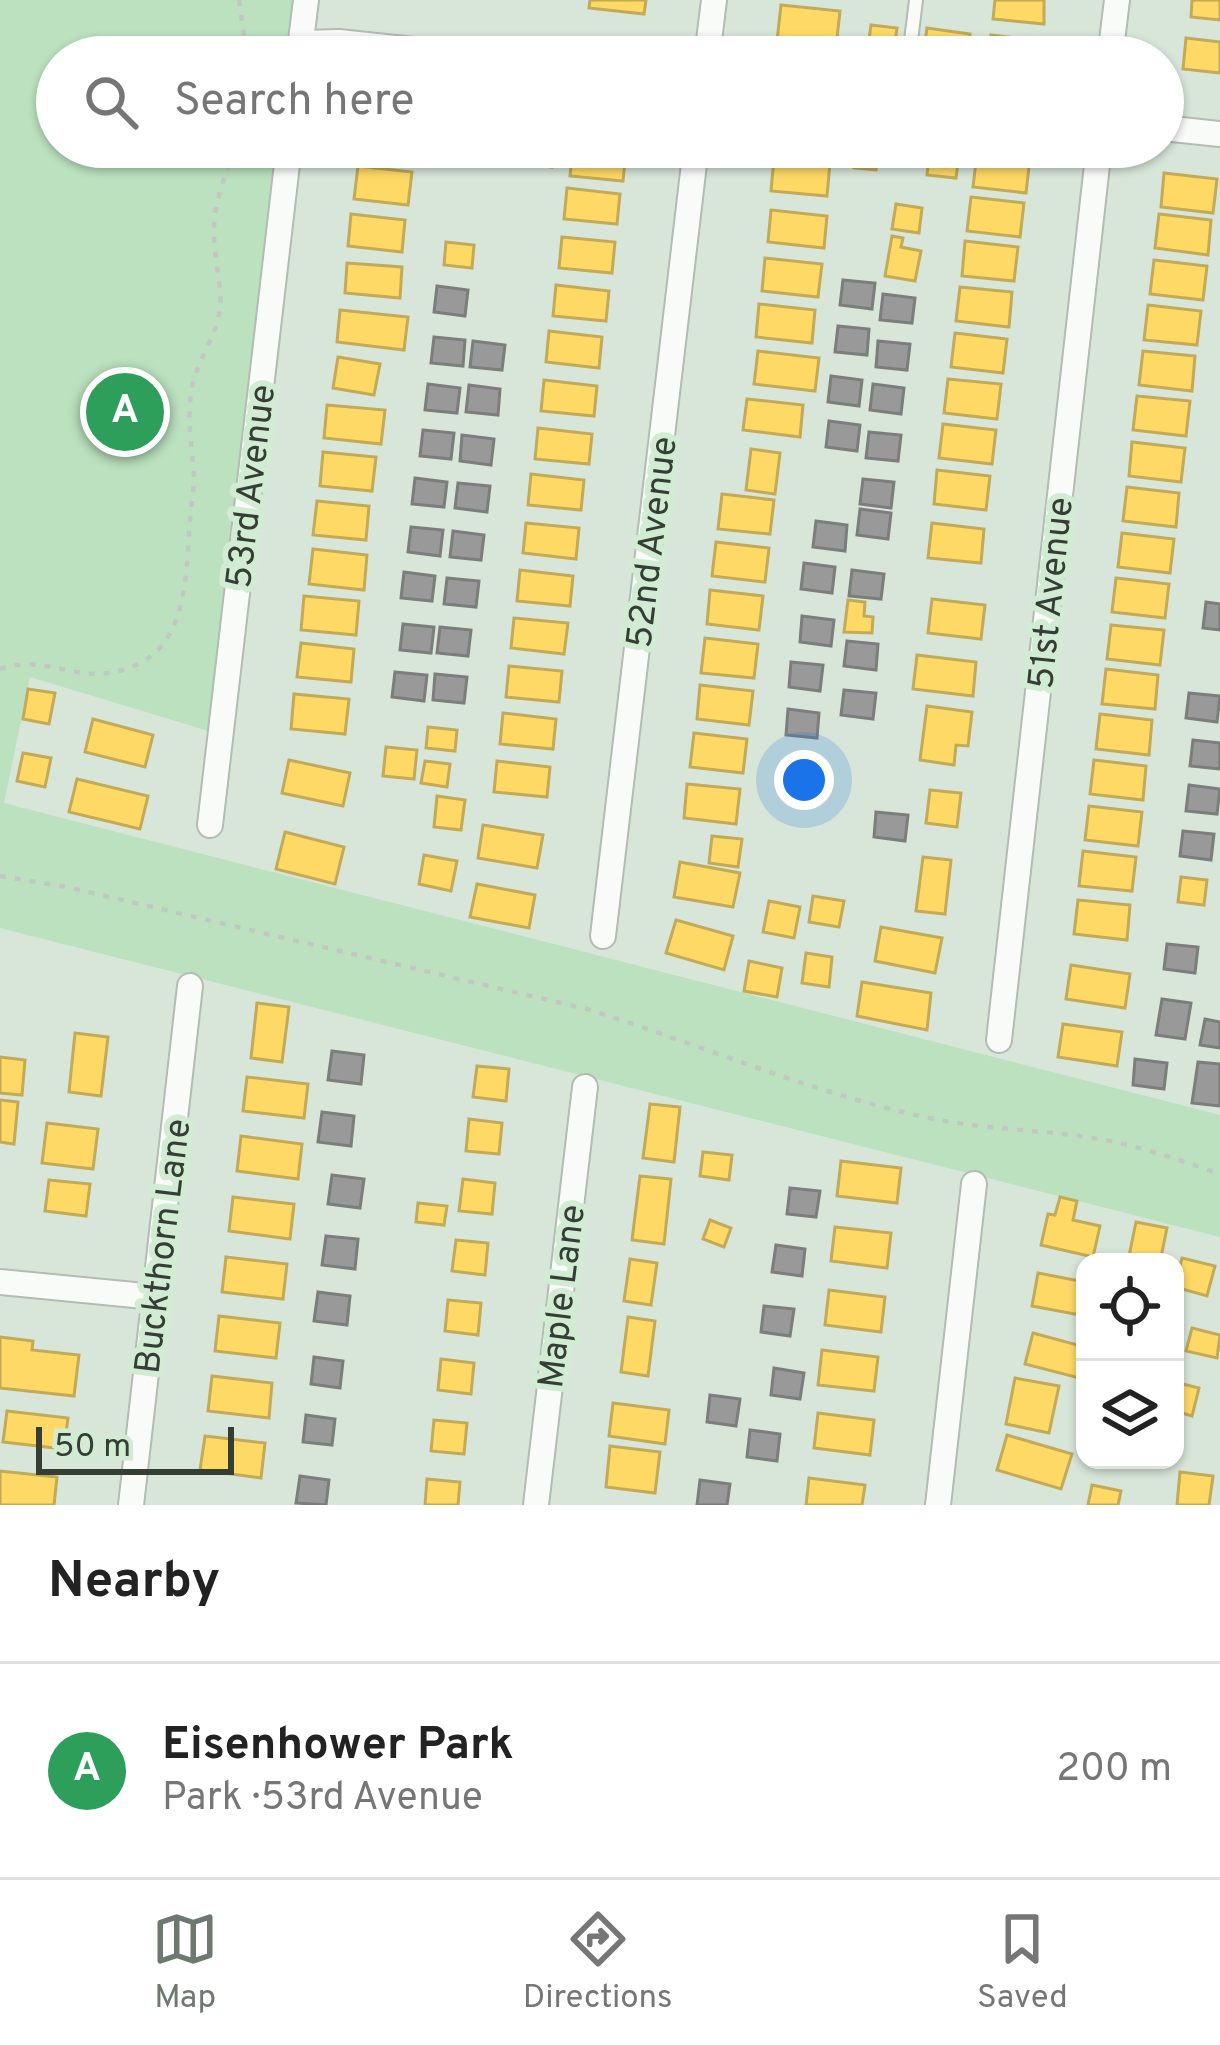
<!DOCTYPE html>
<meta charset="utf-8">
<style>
body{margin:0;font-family:Overpass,sans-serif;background:#f6f6f6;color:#222}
.controls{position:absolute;right:36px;bottom:36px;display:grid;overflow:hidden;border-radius:24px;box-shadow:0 3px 9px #0004}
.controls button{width:108px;height:108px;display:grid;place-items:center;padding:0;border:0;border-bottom:3px solid #e0e0e0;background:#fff;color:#222;font:60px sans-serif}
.scale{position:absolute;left:36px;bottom:30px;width:198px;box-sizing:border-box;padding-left:12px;border:6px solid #343e34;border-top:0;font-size:33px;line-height:42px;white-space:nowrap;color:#343e34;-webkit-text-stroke:9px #d2ecd3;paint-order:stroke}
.you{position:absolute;left:804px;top:780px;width:42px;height:42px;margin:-30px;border:9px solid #fff;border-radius:50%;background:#1a73e8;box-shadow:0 0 0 18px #1a73e833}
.badge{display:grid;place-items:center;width:78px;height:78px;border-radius:50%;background:#6d796e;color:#fff;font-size:39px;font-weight:700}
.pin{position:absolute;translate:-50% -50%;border:6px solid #fff;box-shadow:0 3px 12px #0006}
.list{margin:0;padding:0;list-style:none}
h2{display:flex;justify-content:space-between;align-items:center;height:156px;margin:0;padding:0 48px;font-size:51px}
h2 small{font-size:39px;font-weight:400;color:#767676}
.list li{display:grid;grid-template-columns:78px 1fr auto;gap:36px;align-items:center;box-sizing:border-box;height:216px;padding:0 48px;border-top:3px solid #e0e0e0}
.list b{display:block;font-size:45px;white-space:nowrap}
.list p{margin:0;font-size:39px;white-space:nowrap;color:#767676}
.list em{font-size:39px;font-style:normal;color:#767676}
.icon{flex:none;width:66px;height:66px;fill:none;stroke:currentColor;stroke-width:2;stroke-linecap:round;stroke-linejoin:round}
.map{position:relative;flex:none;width:1220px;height:1505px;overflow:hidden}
.search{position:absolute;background:#fff;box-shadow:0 3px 9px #0004;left:36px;right:36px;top:36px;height:132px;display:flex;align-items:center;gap:30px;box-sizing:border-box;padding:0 42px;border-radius:66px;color:#767676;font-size:45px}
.sheet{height:372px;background:#fff}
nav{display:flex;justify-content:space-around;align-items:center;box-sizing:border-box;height:168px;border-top:3px solid #e0e0e0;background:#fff;font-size:33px;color:#767676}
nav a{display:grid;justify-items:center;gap:6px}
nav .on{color:#6d796e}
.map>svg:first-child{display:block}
.green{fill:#bbe1be}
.homes{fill:#ffd966;stroke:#c2aa57;stroke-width:3}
.industry{fill:#999;stroke:#7b7e7b;stroke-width:3}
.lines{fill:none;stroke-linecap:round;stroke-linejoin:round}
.service-casing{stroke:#b2bcb2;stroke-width:16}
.minor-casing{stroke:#b2bcb2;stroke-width:28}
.path{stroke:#c3c7c3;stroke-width:4.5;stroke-dasharray:6 9;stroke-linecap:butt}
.service{stroke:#f9fbf9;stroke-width:12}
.minor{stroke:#f9fbf9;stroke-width:24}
.labels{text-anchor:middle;stroke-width:12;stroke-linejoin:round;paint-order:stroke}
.street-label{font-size:36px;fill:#343e34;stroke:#d2ecd3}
</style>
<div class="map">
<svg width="1220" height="1505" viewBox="0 0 1220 1505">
<rect width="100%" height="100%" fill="#d8e6d9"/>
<path class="green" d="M0 0H297L290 57H57V147H280L212 732 30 677 4 803 1220 1115V1237L0 928Z"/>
<g class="homes">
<path d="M590 0H646L644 14 589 8Z"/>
<path d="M995 0H1044V24L993 19Z"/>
<path d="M1192 0H1220V20L1191 17Z"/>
<path d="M781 5 840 11 836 47 777 41Z"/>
<path d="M871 25 897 28 893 57 867 54Z"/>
<path d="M927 28 970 34 967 57H923Z"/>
<path d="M991 35 1040 41V57H988Z"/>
<path d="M1186 38 1220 42V73L1183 69Z"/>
<path d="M360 147H414L413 159 359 154Z"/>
<path d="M527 147H555L552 167 525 164Z"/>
<path d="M573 147 626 150 623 181 570 176Z"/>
<path d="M856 147H879L876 170 854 168Z"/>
<path d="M930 147 960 148 956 178 927 175Z"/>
<path d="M977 153 1030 158 1026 193 973 187Z"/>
<path d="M774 158 830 163 827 196 771 191Z"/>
<path d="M358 166 412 172 408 205 354 199Z"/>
<path d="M1164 173 1217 179 1213 213 1161 207Z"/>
<path d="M567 188 620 194 617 224 564 219Z"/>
<path d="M971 197 1024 203 1020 237 967 231Z"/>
<path d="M896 204 922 208 919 233 892 229Z"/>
<path d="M771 210 827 216 824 248 768 242Z"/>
<path d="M351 214 405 220 402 252 348 246Z"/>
<path d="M1159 214 1211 220 1208 255 1155 248Z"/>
<path d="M892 236 903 238 901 247 921 251 915 281 885 276Z"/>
<path d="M562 237 615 242 612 273 559 268Z"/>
<path d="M965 241 1018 247 1014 281 962 276Z"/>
<path d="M446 242 474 245 472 268 444 265Z"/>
<path d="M765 258 822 264 818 297 762 291Z"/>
<path d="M1154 260 1207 266 1203 300 1150 294Z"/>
<path d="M347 263 402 267 400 298 345 293Z"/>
<path d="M556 285 609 291 606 321 553 316Z"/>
<path d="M960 287 1012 292 1009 327 956 321Z"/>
<path d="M759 304 815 310 812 343 756 337Z"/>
<path d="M1148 305 1201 311 1197 345 1144 340Z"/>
<path d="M340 310 408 317 404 350 337 342Z"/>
<path d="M549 331 602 337 599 368 546 362Z"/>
<path d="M955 333 1007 339 1003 373 951 367Z"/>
<path d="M758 351 819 358 815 391 754 384Z"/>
<path d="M1143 351 1195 356 1192 391 1139 385Z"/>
<path d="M338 357 380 364 374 395 333 388Z"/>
<path d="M948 379 1001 384 997 419 944 413Z"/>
<path d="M544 380 597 386 594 416 541 411Z"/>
<path d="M1137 396 1190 401 1186 436 1133 430Z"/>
<path d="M747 399 803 405 800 437 743 430Z"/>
<path d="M327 405 385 410 381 444 324 438Z"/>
<path d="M943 424 996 430 992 464 939 458Z"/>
<path d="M538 428 592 434 589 464 535 459Z"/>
<path d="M1132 442 1185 448 1181 482 1129 476Z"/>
<path d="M751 449 780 453 775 494 746 490Z"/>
<path d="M323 452 376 457 372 491 320 486Z"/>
<path d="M937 470 990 476 986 510 934 504Z"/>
<path d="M531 474 584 480 581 510 528 505Z"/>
<path d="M1127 487 1179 493 1176 527 1123 521Z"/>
<path d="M722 494 774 500 770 534 718 529Z"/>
<path d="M317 501 369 506 366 540 313 535Z"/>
<path d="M526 523 579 528 576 559 523 553Z"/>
<path d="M932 523 984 529 981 563 928 558Z"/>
<path d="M1122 533 1174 539 1170 573 1118 567Z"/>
<path d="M716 542 769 548 765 582 712 576Z"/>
<path d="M313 549 367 555 364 590 309 584Z"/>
<path d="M520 570 573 576 570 606 517 601Z"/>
<path d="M1116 578 1169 584 1165 618 1112 612Z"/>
<path d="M710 590 763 596 759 630 707 624Z"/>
<path d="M304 596 359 601 356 635 301 630Z"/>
<path d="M932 599 985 605 981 639 928 633Z"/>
<path d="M848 600 865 602 864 616 873 617 872 633 844 632Z"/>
<path d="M514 618 568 623 564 654 511 648Z"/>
<path d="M1111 625 1164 630 1160 665 1107 659Z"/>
<path d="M705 638 758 644 754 678 701 673Z"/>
<path d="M301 643 354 649 351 682 297 677Z"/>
<path d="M917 655 976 662 973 696 913 689Z"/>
<path d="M509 666 562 671 559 702 506 697Z"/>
<path d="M1106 669 1158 675 1155 709 1102 704Z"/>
<path d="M700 685 753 691 749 725 697 719Z"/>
<path d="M28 689 55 693 49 724 23 719Z"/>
<path d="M294 694 349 699 345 734 291 729Z"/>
<path d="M927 706 972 712 968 746 956 745 954 765 920 760Z"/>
<path d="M503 713 556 719 553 749 500 744Z"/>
<path d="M1100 714 1152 720 1149 755 1096 749Z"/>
<path d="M93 719 153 735 145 767 85 752Z"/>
<path d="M428 727 457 730 455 751 426 748Z"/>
<path d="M694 733 747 739 743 773 690 767Z"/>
<path d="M386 747 417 750 414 779 383 776Z"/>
<path d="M23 753 51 758 45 787 17 781Z"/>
<path d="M289 760 350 773 343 806 282 793Z"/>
<path d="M1094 760 1146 766 1143 800 1090 794Z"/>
<path d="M425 761 450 764 447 787 421 783Z"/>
<path d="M497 761 550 767 547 797 494 792Z"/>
<path d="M77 779 148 796 140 829 69 812Z"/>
<path d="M687 784 740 789 736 824 684 818Z"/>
<path d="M930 790 961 793 957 827 926 823Z"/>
<path d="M437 796 465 800 461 830 434 827Z"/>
<path d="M1089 806 1142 812 1138 846 1085 840Z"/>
<path d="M483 825 543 835 537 868 478 858Z"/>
<path d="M285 832 344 847 335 884 276 869Z"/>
<path d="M712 836 742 839 738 867 709 863Z"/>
<path d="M1083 851 1136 857 1132 891 1079 886Z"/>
<path d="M424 855 457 861 451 891 419 884Z"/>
<path d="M923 857 951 860 945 914 916 911Z"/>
<path d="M680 862 740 873 733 907 674 897Z"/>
<path d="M1181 877 1207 880 1204 905 1178 902Z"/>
<path d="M477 884 535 895 529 928 470 917Z"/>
<path d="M813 896 844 901 839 927 809 922Z"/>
<path d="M1078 900 1130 905 1127 940 1074 934Z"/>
<path d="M769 901 800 907 794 938 763 932Z"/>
<path d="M676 920 733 936 724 970 666 953Z"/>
<path d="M881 927 942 938 935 973 875 961Z"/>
<path d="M806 953 832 957 829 987 802 983Z"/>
<path d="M749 961 782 968 777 997 744 991Z"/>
<path d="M1071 965 1130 974 1125 1008 1066 999Z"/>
<path d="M862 982 931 993 927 1030 857 1016Z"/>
<path d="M257 1003 289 1007 282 1062 251 1058Z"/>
<path d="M1063 1024 1122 1032 1117 1066 1058 1057Z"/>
<path d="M75 1033 108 1037 101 1096 69 1092Z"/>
<path d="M0 1057 25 1060 22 1095 0 1093Z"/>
<path d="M477 1066 509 1069 506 1101 473 1097Z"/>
<path d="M247 1077 308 1084 304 1118 243 1111Z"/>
<path d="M0 1100 18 1102 14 1144 0 1142Z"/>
<path d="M650 1104 680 1107 674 1162 643 1158Z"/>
<path d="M469 1119 502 1123 499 1154 466 1151Z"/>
<path d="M47 1123 98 1129 93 1169 42 1163Z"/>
<path d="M241 1136 302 1144 298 1179 237 1171Z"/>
<path d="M703 1152 732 1155 729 1180 700 1176Z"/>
<path d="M841 1161 901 1168 897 1203 837 1196Z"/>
<path d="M640 1176 671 1179 664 1244 632 1240Z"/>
<path d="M463 1179 495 1183 492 1214 459 1211Z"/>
<path d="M49 1180 90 1184 86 1216 45 1211Z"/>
<path d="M233 1197 294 1204 290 1239 229 1231Z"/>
<path d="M1060 1197 1077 1201 1073 1220 1100 1226 1093 1257 1041 1245 1048 1214 1055 1215Z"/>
<path d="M418 1203 447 1206 444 1225 416 1222Z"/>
<path d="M710 1220 731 1228 724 1247 703 1239Z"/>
<path d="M1136 1222 1167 1228 1160 1262 1129 1256Z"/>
<path d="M835 1227 891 1233 887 1268 831 1261Z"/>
<path d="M456 1240 488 1243 485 1275 452 1271Z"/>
<path d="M226 1257 287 1264 283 1299 222 1292Z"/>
<path d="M1182 1258 1215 1266 1207 1296 1175 1287Z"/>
<path d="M630 1259 657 1263 651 1305 624 1301Z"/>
<path d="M1038 1273 1085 1282V1316L1032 1306Z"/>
<path d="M829 1290 885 1297 881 1332 825 1325Z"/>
<path d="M448 1300 481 1303 478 1335 445 1331Z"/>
<path d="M219 1316 280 1323 276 1358 215 1351Z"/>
<path d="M628 1317 655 1321 648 1376 621 1372Z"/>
<path d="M1192 1328 1220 1335 1217 1358 1186 1351Z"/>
<path d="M1033 1333 1085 1347 1079 1378 1025 1364Z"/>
<path d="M0 1337 33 1341 32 1350 79 1355 74 1396 0 1388Z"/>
<path d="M822 1350 878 1357 874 1391 818 1385Z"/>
<path d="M441 1359 474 1363 471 1394 438 1390Z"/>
<path d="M212 1376 272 1383 269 1418 208 1411Z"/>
<path d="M1015 1378 1059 1386 1049 1433 1006 1424Z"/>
<path d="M1175 1382 1199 1388 1192 1416 1175 1411Z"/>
<path d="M613 1403 669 1410 665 1444 609 1436Z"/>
<path d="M7 1411 68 1418 64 1449 3 1442Z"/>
<path d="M818 1413 874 1420 870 1455 814 1448Z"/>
<path d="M434 1420 467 1423 464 1454 431 1451Z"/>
<path d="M1007 1435 1072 1454 1061 1489 997 1470Z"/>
<path d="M205 1436 265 1443 261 1478 200 1470Z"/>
<path d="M610 1446 660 1452 655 1493 606 1487Z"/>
<path d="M0 1471 57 1477 54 1505H0Z"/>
<path d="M1180 1472 1213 1476 1209 1505H1177Z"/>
<path d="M809 1478 865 1485 862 1505H806Z"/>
<path d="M427 1479 460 1482 458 1505H425Z"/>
<path d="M1092 1485 1121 1491 1118 1505H1088Z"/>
</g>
<g class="industry">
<path d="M843 280 875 283 872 309 840 305Z"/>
<path d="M437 286 468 290 465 316 434 312Z"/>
<path d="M883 294 915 298 912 323 880 320Z"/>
<path d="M838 326 869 329 867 355 835 352Z"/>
<path d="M434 337 465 340 463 366 431 363Z"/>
<path d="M473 341 505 345 502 370 470 367Z"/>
<path d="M878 341 910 344 907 370 876 367Z"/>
<path d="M831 376 862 380 859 406 828 402Z"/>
<path d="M428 384 460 388 457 413 425 410Z"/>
<path d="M873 384 904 388 901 414 870 410Z"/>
<path d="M469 385 500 389 498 415 466 412Z"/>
<path d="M829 421 860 425 857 451 826 447Z"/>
<path d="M423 430 454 433 451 459 420 456Z"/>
<path d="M869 432 901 435 898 461 866 458Z"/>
<path d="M462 435 494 439 491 465 460 461Z"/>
<path d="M415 478 447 482 444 507 412 504Z"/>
<path d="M863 479 894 482 891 508 860 504Z"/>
<path d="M458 483 490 486 487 512 455 508Z"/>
<path d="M860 509 891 513 888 539 857 535Z"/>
<path d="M816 521 847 525 845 551 813 547Z"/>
<path d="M411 527 443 530 440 556 408 552Z"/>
<path d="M453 531 484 535 481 560 450 557Z"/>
<path d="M804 563 835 567 832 593 801 589Z"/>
<path d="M852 570 884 574 881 599 849 596Z"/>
<path d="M404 572 435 576 432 601 401 598Z"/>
<path d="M447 578 479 581 476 607 444 604Z"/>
<path d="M1206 602 1220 604V630L1203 628Z"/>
<path d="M802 616 834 620 831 646 800 642Z"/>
<path d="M403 624 434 627 431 653 400 650Z"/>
<path d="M440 627 471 630 468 656 437 653Z"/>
<path d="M847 641 878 644 876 670 844 666Z"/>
<path d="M791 662 823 665 820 691 789 687Z"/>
<path d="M395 672 427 675 424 701 392 697Z"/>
<path d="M435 674 467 677 464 703 433 700Z"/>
<path d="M844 690 876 693 873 719 841 715Z"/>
<path d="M1189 693 1220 696 1217 722 1186 718Z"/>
<path d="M788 709 819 713 817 738 786 735Z"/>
<path d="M1193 740 1220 743V769L1190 766Z"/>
<path d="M787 760 819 763 816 789 784 785Z"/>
<path d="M1189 785 1220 789 1217 814 1186 811Z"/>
<path d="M876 812 908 815 905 841 874 837Z"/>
<path d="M1183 831 1214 834 1211 860 1180 856Z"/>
<path d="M1167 944 1198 947 1195 973 1164 969Z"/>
<path d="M1162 999 1191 1003 1185 1039 1156 1035Z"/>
<path d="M1205 1019 1220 1022V1048L1200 1045Z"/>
<path d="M332 1051 364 1055 361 1084 328 1080Z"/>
<path d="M1135 1059 1167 1063 1164 1089 1133 1085Z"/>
<path d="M1198 1062 1220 1064V1106L1192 1103Z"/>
<path d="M322 1112 354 1116 351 1146 318 1142Z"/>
<path d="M332 1175 364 1179 360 1208 328 1204Z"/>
<path d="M790 1188 820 1191 816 1217 787 1214Z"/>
<path d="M326 1236 358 1239 355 1269 322 1265Z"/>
<path d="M776 1245 805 1249 802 1276 772 1272Z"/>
<path d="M318 1292 350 1296 347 1325 314 1321Z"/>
<path d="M764 1306 794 1309 790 1336 761 1332Z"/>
<path d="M314 1357 343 1361 340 1388 311 1384Z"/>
<path d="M774 1368 804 1373 800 1399 771 1395Z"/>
<path d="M710 1395 740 1399 736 1426 707 1422Z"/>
<path d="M306 1415 335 1419 332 1445 303 1442Z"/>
<path d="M750 1430 780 1434 777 1461 747 1457Z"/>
<path d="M300 1476 329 1480 326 1505 296 1503Z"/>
<path d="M700 1480 730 1484 727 1505H697Z"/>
</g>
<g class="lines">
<g class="service-casing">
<path id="service" d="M909 57 916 0"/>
</g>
<g class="minor-casing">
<g id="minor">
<path d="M301 43 339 42 479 57"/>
<path d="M299 57 306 0"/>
<path d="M707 57 714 0"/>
<path d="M1110 57 1117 0"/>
<path d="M1163 128 1220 134"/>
<path d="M210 825 289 147"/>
<path d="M603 936 696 147"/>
<path d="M999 1040 1099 147"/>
<path d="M0 1282 155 1297"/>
<path d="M131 1505 190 986"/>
<path d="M536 1505 585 1087"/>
<path d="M938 1505 974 1184"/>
</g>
</g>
<g class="path">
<path d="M239 0 247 57"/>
<path d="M0 669C52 651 84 693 142 662 189 636 186 567 190 521 191 506 194 491 194 476 192 448 187 422 191 394 194 364 217 337 220 308 222 284 214 259 214 235 213 203 225 175 237 147"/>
<path d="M0 876 67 887 587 1009C705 1046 818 1096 939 1120 988 1129 1038 1130 1086 1137 1132 1143 1176 1159 1220 1174"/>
</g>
<use href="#service" class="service"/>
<use href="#minor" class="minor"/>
</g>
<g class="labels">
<g class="street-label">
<text transform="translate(249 486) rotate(-83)" y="13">53rd Avenue</text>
<text transform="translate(650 542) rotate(-83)" y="13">52nd Avenue</text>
<text transform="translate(1049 593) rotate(-84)" y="13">51st Avenue</text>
<text transform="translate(161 1246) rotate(-83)" y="13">Buckthorn Lane</text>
<text transform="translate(560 1296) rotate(-83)" y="13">Maple Lane</text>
</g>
</g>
</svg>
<div class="controls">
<button><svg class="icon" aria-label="locate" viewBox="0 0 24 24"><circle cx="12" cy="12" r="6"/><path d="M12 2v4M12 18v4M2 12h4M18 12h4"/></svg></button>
<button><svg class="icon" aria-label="layers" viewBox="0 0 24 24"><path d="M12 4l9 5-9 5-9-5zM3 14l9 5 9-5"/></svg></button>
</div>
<div class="scale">50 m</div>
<div class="you"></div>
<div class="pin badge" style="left:125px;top:412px;background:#2e9e5b">A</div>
<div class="search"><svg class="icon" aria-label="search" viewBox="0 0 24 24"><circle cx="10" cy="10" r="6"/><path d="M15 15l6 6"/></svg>Search here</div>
</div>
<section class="sheet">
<h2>Nearby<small></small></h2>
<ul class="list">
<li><span class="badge" style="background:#2e9e5b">A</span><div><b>Eisenhower Park</b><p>Park · 53rd Avenue</p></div><em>200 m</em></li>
</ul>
</section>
<nav>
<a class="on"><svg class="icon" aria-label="map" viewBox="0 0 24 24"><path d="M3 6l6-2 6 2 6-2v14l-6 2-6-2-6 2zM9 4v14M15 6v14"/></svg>Map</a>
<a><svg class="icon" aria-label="directions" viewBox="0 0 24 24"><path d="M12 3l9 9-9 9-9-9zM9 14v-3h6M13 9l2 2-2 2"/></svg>Directions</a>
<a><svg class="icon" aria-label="saved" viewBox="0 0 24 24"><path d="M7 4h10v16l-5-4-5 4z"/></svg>Saved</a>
</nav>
